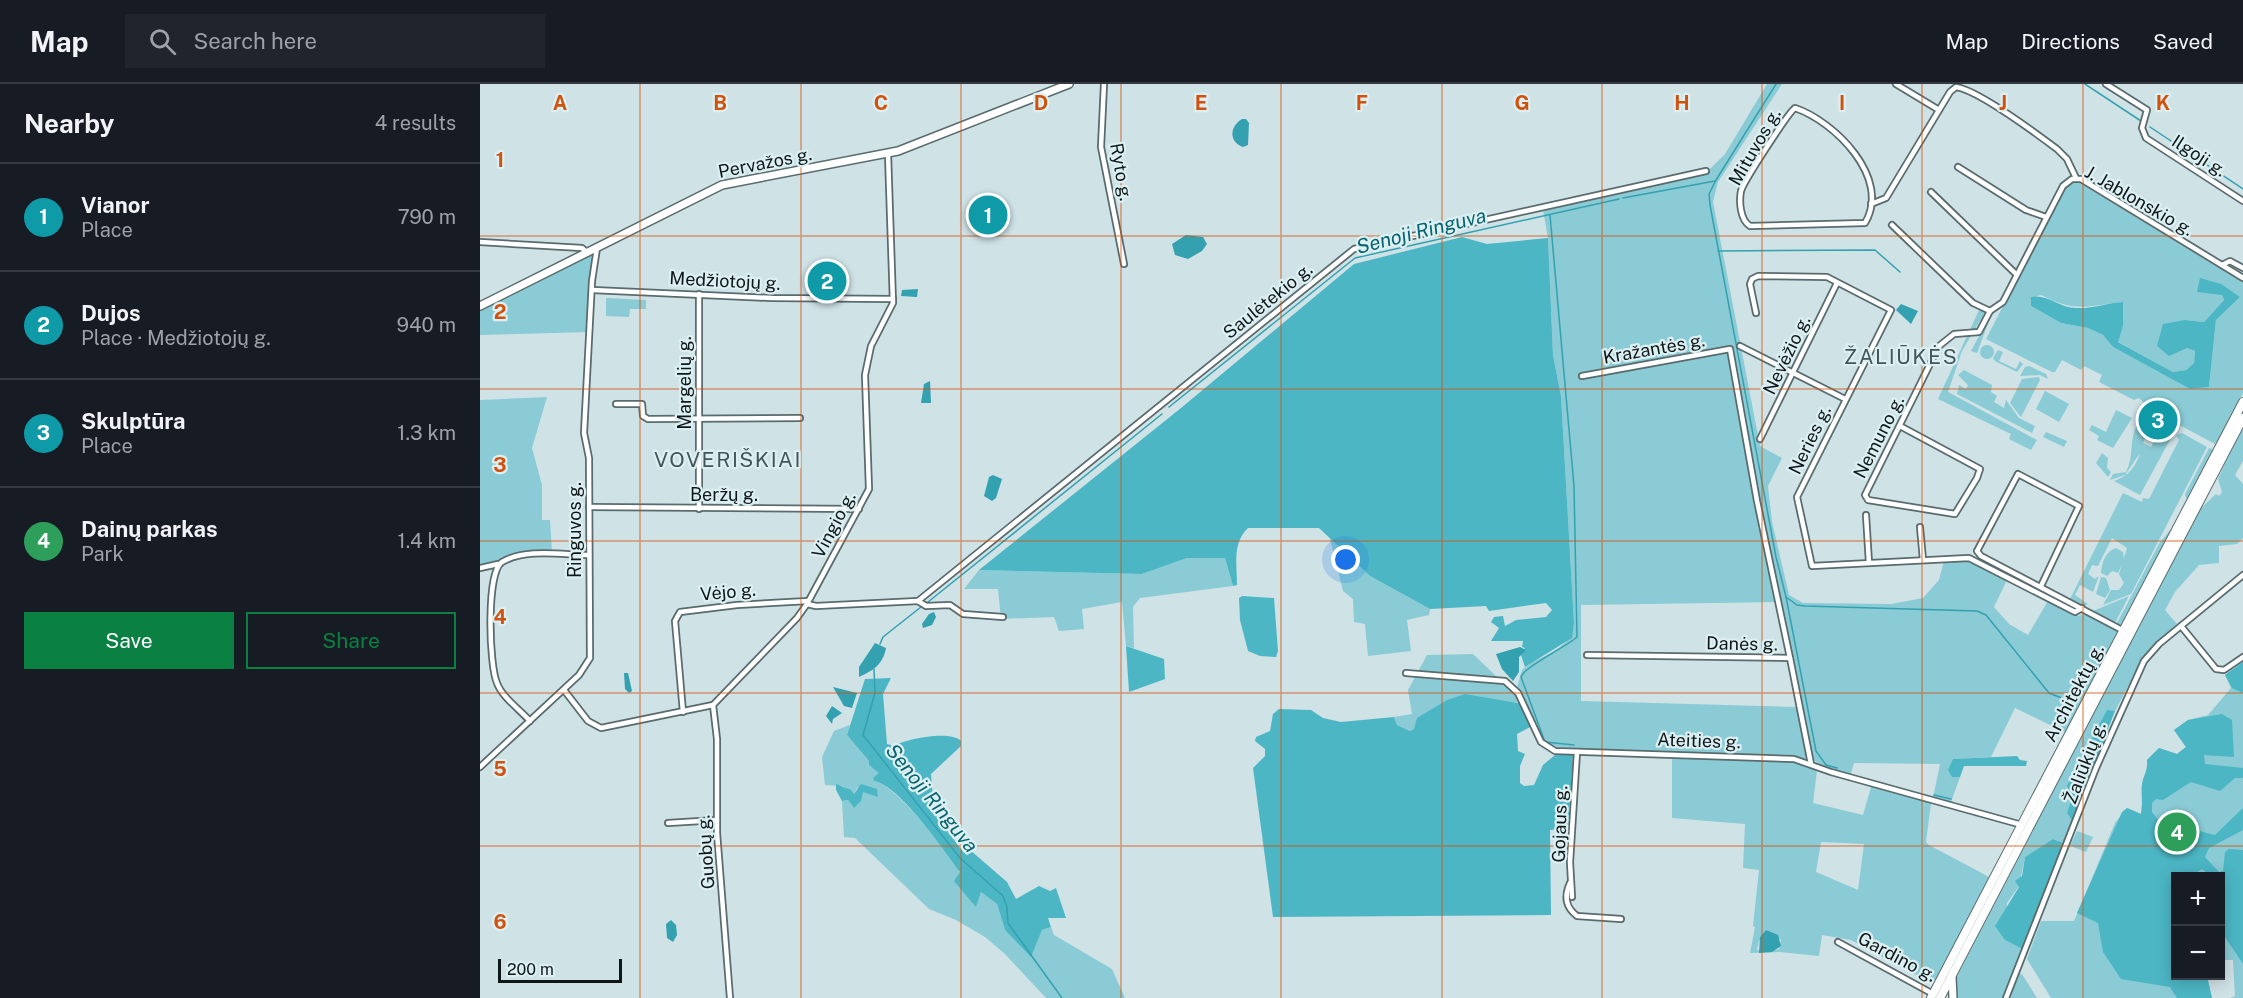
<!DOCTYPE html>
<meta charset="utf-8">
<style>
body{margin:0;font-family:"Public Sans",sans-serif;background:#20242c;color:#f1f3f6}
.controls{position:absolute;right:18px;bottom:18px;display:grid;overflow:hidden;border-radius:0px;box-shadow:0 3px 15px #0003}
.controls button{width:54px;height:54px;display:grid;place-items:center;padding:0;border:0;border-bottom:2px solid #363941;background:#171b24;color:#f1f3f6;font:30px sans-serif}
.scale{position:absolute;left:18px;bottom:15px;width:124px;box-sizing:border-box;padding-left:6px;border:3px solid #101718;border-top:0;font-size:16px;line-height:21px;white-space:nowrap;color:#101718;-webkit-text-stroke:4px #dcf0f3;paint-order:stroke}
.you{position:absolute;left:866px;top:476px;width:21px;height:21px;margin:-15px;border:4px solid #fff;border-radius:50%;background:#1a73e8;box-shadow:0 0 0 9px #1a73e833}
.badge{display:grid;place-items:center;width:39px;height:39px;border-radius:50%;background:#0b8043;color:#fff;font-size:20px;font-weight:700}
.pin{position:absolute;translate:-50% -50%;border:3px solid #fff;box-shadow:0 2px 6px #0006}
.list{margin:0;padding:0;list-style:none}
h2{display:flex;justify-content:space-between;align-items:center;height:78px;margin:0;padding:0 24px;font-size:26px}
h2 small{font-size:20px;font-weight:400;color:#9ea1a6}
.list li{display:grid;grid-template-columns:39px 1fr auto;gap:18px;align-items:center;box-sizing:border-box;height:108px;padding:0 24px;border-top:2px solid #363941}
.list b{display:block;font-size:22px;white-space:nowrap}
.list p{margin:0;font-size:20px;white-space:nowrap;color:#9ea1a6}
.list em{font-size:20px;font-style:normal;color:#9ea1a6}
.actions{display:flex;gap:12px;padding:18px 24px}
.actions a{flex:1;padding:14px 0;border:2px solid #0b8043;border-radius:0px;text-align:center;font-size:21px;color:#0b8043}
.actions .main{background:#0b8043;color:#fff}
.icon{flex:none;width:33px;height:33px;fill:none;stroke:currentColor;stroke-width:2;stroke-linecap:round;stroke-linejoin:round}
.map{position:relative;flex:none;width:1763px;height:914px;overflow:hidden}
header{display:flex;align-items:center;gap:36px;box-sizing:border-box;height:84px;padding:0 30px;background:#171b24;border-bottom:2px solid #363941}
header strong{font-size:28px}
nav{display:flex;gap:33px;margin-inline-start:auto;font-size:21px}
.search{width:420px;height:54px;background:#20242c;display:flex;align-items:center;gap:15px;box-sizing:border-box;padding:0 21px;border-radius:0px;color:#9ea1a6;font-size:22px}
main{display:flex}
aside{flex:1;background:#171b24}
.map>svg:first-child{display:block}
.green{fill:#8acbd5;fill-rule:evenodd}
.forest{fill:#4cb6c5}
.water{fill:#34a1b0}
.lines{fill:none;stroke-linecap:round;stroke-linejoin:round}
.stream{stroke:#34a1b0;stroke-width:1.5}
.minor-casing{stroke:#596b6d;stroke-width:8}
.secondary-casing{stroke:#596b6d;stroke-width:10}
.primary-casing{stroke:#596b6d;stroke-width:10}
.minor{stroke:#fff;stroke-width:4.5}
.secondary{stroke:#fff;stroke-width:7}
.primary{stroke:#fff;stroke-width:8}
.grid{fill:none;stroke:#d2520d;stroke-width:1.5;stroke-opacity:0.55}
.labels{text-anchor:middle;stroke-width:4.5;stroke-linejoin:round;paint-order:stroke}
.street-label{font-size:18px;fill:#101718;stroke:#dcf0f3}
.water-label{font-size:20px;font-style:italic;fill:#07636e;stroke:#dcf0f3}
.quarter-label{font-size:21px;letter-spacing:1.5px;fill:#455659;stroke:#dcf0f3}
.grid-label{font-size:20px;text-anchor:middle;font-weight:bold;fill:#d2520d;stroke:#dcf0f3;stroke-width:4.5;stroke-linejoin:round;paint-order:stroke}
</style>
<header>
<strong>Map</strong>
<div class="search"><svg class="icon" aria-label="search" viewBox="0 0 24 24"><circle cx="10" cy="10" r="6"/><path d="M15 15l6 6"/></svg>Search here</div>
<nav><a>Map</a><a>Directions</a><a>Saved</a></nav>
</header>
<main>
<aside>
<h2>Nearby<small>4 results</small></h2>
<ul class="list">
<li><span class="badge" style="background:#0f9aa8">1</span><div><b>Vianor</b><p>Place</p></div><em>790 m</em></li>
<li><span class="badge" style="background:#0f9aa8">2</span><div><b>Dujos</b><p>Place · Medžiotojų g.</p></div><em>940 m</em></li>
<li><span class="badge" style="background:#0f9aa8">3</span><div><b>Skulptūra</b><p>Place</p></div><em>1.3 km</em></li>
<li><span class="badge" style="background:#2e9e5b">4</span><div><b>Dainų parkas</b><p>Park</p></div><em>1.4 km</em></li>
</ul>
<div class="actions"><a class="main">Save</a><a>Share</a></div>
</aside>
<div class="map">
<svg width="1763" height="914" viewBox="0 0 1763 914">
<rect width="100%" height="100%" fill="#cfe2e6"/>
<g class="green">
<path d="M1287 0H1302L1238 98 1233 118 1280 362 1302 374 1288 402 1292 438 1309 511 1323 519 1411 520 1443 514 1459 496 1464 477H1489L1527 496 1514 523 1529 540 1548 551 1568 517 1599 532 1605 528 1638 545 1639 549 1587 649 1535 624 1511 673 1473 675 1472 693H1480L1471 718 1453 714 1460 680 1374 679 1370 692 1342 683 1331 673 1301 518 1101 521V617L1318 623 1327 671 1325 675 1311 671 1119 666 1068 662 1037 604 1042 586C1060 570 1092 567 1094 539L1081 312 1073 271 1068 154 1063 126 1227 88 1245 70Z"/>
<path d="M1591 98H1598L1763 198V309L1737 361 1673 327 1659 314 1654 316 1619 298 1622 291 1604 282 1601 286 1582 276 1575 288H1572L1506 255 1586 101ZM1561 211C1597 229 1605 222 1643 218V242L1637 257 1693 288 1706 286 1714 279 1715 267 1707 264 1705 236 1724 238 1744 216 1742 211 1760 213 1736 236 1729 303 1710 305 1633 263 1623 251 1608 244 1581 239 1551 222V214Z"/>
<path d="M111 170 115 172 109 248 0 251V225Z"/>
<path d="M341 178 362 180 364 210 342 211Z"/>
<path d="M126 214 166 216V225H150L149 233 126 232Z"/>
<path d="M1499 226 1505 228 1482 267 1468 308 1557 356 1551 366 1529 355 1531 350 1458 315Z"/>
<path d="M1513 226 1497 269 1491 267Z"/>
<circle cx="1507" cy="268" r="7"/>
<path d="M1518 266 1523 268 1519 277 1536 285 1540 277 1543 280 1537 288 1515 277 1513 274Z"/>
<path d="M1549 282 1566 290 1568 295 1560 291 1540 292 1545 283Z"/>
<path d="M1484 286 1512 301 1511 308 1517 312 1514 318 1524 324 1526 316 1539 334 1555 342 1552 349 1477 310 1479 301 1486 305 1488 301 1478 291Z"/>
<path d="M1559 293 1560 296 1541 333 1530 319 1542 295Z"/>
<path d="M1565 307 1589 320 1579 338 1556 325Z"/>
<path d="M67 313 52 364 62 401V436H70L72 469H44L0 481V316Z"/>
<path d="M1636 326 1652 334 1633 364 1617 356 1619 352 1609 346 1612 341 1626 348Z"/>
<path d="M1668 338 1672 341 1663 359 1671 363 1680 345 1692 352 1660 411 1634 397C1648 392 1656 383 1660 369L1645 391 1630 396 1633 390 1646 388C1655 370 1648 357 1658 339L1662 341V348Z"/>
<path d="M1763 339V377L1755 391 1763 400V454L1757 460 1739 462V479L1719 481 1695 508 1685 526 1697 540 1665 570 1635 627H1627L1587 729 1592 737 1583 759 1573 755 1545 773 1539 802 1527 819 1525 856 1542 865 1523 914H1474V898L1720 425 1736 410 1739 412 1742 408 1738 395Z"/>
<path d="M1566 348 1587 357 1584 363 1563 353Z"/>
<path d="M1702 349 1727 363 1651 510 1623 521 1631 506H1639L1644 499 1639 490 1647 464 1632 454 1618 482 1612 481 1608 490 1615 495 1619 492 1613 508 1600 501 1595 511 1608 520 1604 522 1590 515 1643 409 1662 418 1663 414 1669 415 1699 356 1696 351Z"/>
<path d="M1729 364 1734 366 1709 415 1706 414 1705 410Z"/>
<path d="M1622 369 1628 374 1627 384 1631 388 1628 393 1616 379Z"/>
<path d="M1692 444 1644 539 1640 541 1637 539 1680 458Z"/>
<path d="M849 451 890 492 950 525 949 531 927 536 931 567 888 572 885 540 874 538 873 515 863 507Z"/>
<path d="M1636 464 1643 468 1644 476 1638 489 1632 487 1627 492 1621 489C1622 478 1625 468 1636 464Z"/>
<path d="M707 474H745L753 502 660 514 653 523 654 564 646 562 642 518 602 525 604 545 579 547 574 533 521 535 518 505H484L499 486 662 490Z"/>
<path d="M1621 493 1626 494 1630 506 1625 514 1616 510Z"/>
<path d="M1649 512 1635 539 1613 527Z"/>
<path d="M993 570 1042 617 930 647 917 641 914 633 932 630 928 606 947 571Z"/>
<path d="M1763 578V914H1750L1755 912 1753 876H1741L1740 792H1696V892H1727L1732 914H1571L1547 875 1561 837H1594L1635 739 1647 724 1661 730C1663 719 1661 710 1662 700 1664 690 1668 687 1667 676L1679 664 1697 670 1706 663 1694 646 1708 636 1728 631 1751 604 1745 591Z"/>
<path d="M370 641 367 651 389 677V681L400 689 393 694 394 697C416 701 468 767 480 788 487 798 491 811 496 822L501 808 517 820 525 846 551 872 562 846 571 843 574 851 632 885 645 914H566L525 870 505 853 476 836 449 825 375 754 364 753 362 717 368 716 374 724 378 702 374 710 363 702 345 701 342 673 354 647Z"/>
<path d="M1192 671 1318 677 1337 686 1333 719 1383 731 1391 703 1451 719 1446 758 1449 761 1511 794 1455 901 1371 856 1342 851 1339 872 1300 868 1270 869 1275 843 1273 842 1279 786 1263 784 1265 740 1192 734ZM1341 758 1384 760 1378 806 1336 788ZM1286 846 1301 856 1299 865 1289 868 1277 866 1279 857Z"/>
<path d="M1597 747 1613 753 1606 768 1590 762Z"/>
<path d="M1542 890 1557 914H1529L1538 891Z"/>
</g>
<g class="forest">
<path d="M982 153 1007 160 1068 154 1073 271 1081 312 1094 539 1092 554 1045 583 1041 571 1045 564 1042 563 1043 557H1011L1019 544 1011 538 1014 533 1023 532 1025 542 1036 536 1066 533 1072 526 1066 519 1009 527 1006 522 950 525 890 492 839 444H768C752 459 757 481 757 501L753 502 745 474H707L662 490 499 486 701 324 874 180Z"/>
<path d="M1720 194 1741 200 1760 213 1736 236 1729 303 1710 305 1633 263 1623 251 1608 244 1581 239 1551 222V213C1568 210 1579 224 1596 224 1611 225 1628 219 1643 218V242L1638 258 1693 288 1706 286 1714 279 1715 267 1707 264 1689 272 1677 262 1683 240 1705 236 1724 238 1744 216 1742 211 1717 208Z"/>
<path d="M762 512 794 514 798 567 796 573 780 572 768 567 760 536 759 514Z"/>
<path d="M646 562 684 575 685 595 649 608Z"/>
<path d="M1763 578V609L1752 604 1745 591Z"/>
<path d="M411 594 403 610 407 660 414 662C426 655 470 646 481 657V662L451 690 454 729 484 769 490 766 527 798 536 815 559 802 570 807 576 804 586 834H568L571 843 562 846 551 873 525 846 517 820 501 808 496 823 474 797 480 788C464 766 419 701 394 697L393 694 399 689 389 681V677L367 651 385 595Z"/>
<path d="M985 610 1037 619 1042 617 1052 642 1037 650 1038 667 1045 670 1040 682V699L1044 702 1054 701 1063 681 1075 671H1093L1088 744 1070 746 1071 831 793 833 773 684 785 672V665L775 657 776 653 790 647 793 630 799 625 831 626 843 634 861 638 914 633 917 641 930 647 934 645 937 634 967 616Z"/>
<path d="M1627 626 1635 627 1592 737 1587 729 1592 714 1587 702Z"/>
<path d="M1742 630 1752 636 1754 673 1724 671 1725 680 1763 684V694H1755L1740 707 1711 698 1683 716 1676 715 1672 719V728L1679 737 1735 751 1763 724V746L1729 764 1725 773 1739 788 1743 787 1745 768 1749 765 1763 766V880L1741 847 1743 828 1740 792H1730L1722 785 1711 792H1696V892H1727L1732 914H1697L1690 903 1641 895 1623 868 1618 839 1597 829 1642 728 1647 724 1661 730C1663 719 1661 710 1662 700 1664 690 1668 687 1667 676L1679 664 1697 670 1706 663 1694 646 1708 636Z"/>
<path d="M1537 672 1540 676 1547 677 1546 682H1484L1480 693H1472L1468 686 1473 675Z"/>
<path d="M356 700 371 706 374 710 381 700 397 705 398 713 383 708 381 717 374 724 368 716 362 717 356 706Z"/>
<path d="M1573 755 1583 759 1542 865 1525 856 1515 842 1539 803 1535 797 1542 792 1545 773Z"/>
</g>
<g class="water">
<path d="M762 35H766L769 39 768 61 763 63C749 58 749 43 762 35Z"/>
<path d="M706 151 723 153 727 160 722 167 708 175 695 171 692 160Z"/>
<path d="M438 205 437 213 421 212 422 206Z"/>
<path d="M1421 220 1438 227 1431 240 1416 226Z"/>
<path d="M450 297 451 319H441L444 300Z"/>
<path d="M513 391 522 395 516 414 512 417 504 412 509 393Z"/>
<path d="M454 528 456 533 452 541 443 544 442 540 449 530Z"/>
<path d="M395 559 406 564C403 581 392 587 379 593V583Z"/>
<path d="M1040 563 1046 566 1039 573V588L1033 597 1022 585 1016 570Z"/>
<path d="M144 589H148L152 607 149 609 145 605Z"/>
<path d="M353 603 377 609 372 624 364 622Z"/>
<path d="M352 622 362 629 353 635 352 640 346 632Z"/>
<path d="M191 836 196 841 197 851 193 858 187 854 186 840Z"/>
<path d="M1286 846 1298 851 1301 862 1292 868 1279 869 1280 853Z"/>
</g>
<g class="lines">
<g class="stream">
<path d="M1296 0 1236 96 1229 110 1230 121 1296 473 1306 513 1336 667 1346 681 1357 684"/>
<path d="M1605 0 1661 37"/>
<path d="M1670 43 1763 105"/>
<path d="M1143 114 1235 97"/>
<path d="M1070 131 1094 402 1097 553C1086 563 1044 583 1041 593L1065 658 1094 661"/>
<path d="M1238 167 1395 166 1420 188"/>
<path d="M689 323 875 174 1139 115"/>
<path d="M1306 513 1317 521 1325 522 1497 527 1506 531 1569 609 1592 618"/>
<path d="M448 518 682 330"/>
<path d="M400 560 403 553 441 523"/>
<path d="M394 585 395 609 383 651 480 774 523 812 527 823 528 839 582 914"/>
<path d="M1454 711 1471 715"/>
</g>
<g class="minor-casing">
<g id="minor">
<path d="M624 0 621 63 644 180"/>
<path d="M1416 0 1459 26"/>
<path d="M1626 0 1667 26 1662 44 1666 54 1763 117"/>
<path d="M1315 24C1354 37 1412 94 1385 139L1270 142C1260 136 1259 117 1261 107 1264 97 1308 29 1315 24Z"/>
<path d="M1478 83 1546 126 1566 133"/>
<path d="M1451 108 1536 190"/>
<path d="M1391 120 1406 114 1470 8 1476 3C1498 6 1557 50 1577 65L1587 75 1596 94"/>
<path d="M1412 141 1493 219 1510 227"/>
<path d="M0 158 102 164 108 169"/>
<path d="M1742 181 1750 177 1763 184"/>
<path d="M112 206 292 214 413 215"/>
<path d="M219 210V425"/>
<path d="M1276 229 1270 200 1272 195 1278 192 1347 193 1411 226 1317 413 1332 482 1489 474 1595 528 1602 524"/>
<path d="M1260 262 1365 315"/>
<path d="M1102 292 1250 265 1277 417 1310 574"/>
<path d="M136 320H162L163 332 168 335 320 334"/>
<path d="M1420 342 1500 385 1497 394 1475 430 1388 416 1385 411 1459 262 1474 250 1499 248 1510 227 1523 218 1583 102 1592 95H1601L1763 194"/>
<path d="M1280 355 1357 199"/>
<path d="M109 423 379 425"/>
<path d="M1386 431 1389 479"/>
<path d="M1440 443 1443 476"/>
<path d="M0 484 18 480"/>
<path d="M1561 502 1599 422 1538 390 1497 467 1501 472 1644 547"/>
<path d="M438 517 874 165 1226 87"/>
<path d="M438 517 446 522 470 521 483 530 523 533"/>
<path d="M327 520 336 522 438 517"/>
<path d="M1701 542 1736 585 1744 586 1763 573"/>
<path d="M1107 571 1310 574 1331 680"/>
<path d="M926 589 1025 597 1038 609 1061 658 1075 667 1314 675 1351 688 1542 741"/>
<path d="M84 606 108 637 121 644 233 621 317 534 327 520 389 405 385 291 391 262 413 219 408 70"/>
<path d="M233 621 237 655V749L250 914"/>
<path d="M203 628 195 537 200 528 257 521 328 517"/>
<path d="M50 637C39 625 22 613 17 599 9 581 6 488 22 478 46 464 83 471 109 471"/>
<path d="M0 683 99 591 110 574 109 374 104 349 112 197 117 164"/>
<path d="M188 739 237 736"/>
<path d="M1090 799C1084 812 1085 823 1097 832L1141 835"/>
<path d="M1092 813 1090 778 1097 668"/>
<path d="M1358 858 1453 910"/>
<path d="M1526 914 1616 684 1664 577 1679 560 1763 491"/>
</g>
</g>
<g class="secondary-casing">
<g id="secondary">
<path d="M0 222 242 101 418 67 589 0"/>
<path d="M1472 893 1473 914"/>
</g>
</g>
<g class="primary-casing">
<g id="primary">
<path d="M1451 914 1763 318"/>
<path d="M1460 914 1763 334"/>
</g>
</g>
<use href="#minor" class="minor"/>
<use href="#secondary" class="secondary"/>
<use href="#primary" class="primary"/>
</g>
<path class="grid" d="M160 0V914M321 0V914M481 0V914M641 0V914M801 0V914M962 0V914M1122 0V914M1282 0V914M1442 0V914M1603 0V914M0 152H1763M0 305H1763M0 457H1763M0 609H1763M0 762H1763"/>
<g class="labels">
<g class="street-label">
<text transform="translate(1275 63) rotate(-60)" y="6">Mituvos g.</text>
<text transform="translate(1719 72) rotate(33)" y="6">Ilgoji g.</text>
<text transform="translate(285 79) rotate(-11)" y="6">Pervažos g.</text>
<text transform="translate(641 88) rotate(80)" y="6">Ryto g.</text>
<text transform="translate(1659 117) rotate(30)" y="6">J. Jablonskio g.</text>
<text transform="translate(245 197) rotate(3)" y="6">Medžiotojų g.</text>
<text transform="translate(788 217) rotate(-39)" y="6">Saulėtekio g.</text>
<text transform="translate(1174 265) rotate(-10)" y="6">Kražantės g.</text>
<text transform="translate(1307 271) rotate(-64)" y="6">Nevėžio g.</text>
<text transform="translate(205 299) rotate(-90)" y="6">Margelių g.</text>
<text transform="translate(1399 353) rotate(-63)" y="6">Nemuno g.</text>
<text transform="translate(1330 356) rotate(-64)" y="6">Neries g.</text>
<text x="244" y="417">Beržų g.</text>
<text transform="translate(354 441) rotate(-62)" y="6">Vingio g.</text>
<text transform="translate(95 446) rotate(-90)" y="6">Ringuvos g.</text>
<text transform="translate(248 508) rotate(-5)" y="6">Vėjo g.</text>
<text transform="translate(1262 560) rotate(1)" y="6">Danės g.</text>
<text transform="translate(1594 609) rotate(-62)" y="6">Architektų g.</text>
<text transform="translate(1219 657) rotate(2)" y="6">Ateities g.</text>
<text transform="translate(1605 679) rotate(-69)" y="6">Žaliūkių g.</text>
<text transform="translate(1080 740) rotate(-88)" y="6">Gojaus g.</text>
<text transform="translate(226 768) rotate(-94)" y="6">Guobų g.</text>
<text transform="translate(1417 873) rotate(28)" y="6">Gardino g.</text>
</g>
<g class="water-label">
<text transform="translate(941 147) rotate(-14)" y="7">Senoji Ringuva</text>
<text transform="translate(452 714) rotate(51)" y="7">Senoji Ringuva</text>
</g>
<g class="quarter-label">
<text x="1421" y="280">ŽALIŪKĖS</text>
<text x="248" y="383">VOVERIŠKIAI</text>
</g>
</g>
<g class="grid-label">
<text x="80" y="26">A</text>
<text x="240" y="26">B</text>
<text x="401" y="26">C</text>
<text x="561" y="26">D</text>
<text x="721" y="26">E</text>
<text x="882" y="26">F</text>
<text x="1042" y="26">G</text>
<text x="1202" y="26">H</text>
<text x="1362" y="26">I</text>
<text x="1523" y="26">J</text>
<text x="1683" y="26">K</text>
<text x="20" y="83">1</text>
<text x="20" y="235">2</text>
<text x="20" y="388">3</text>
<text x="20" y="540">4</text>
<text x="20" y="692">5</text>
<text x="20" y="845">6</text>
</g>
</svg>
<div class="controls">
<button>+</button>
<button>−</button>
</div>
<div class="scale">200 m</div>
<div class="you"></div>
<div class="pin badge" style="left:508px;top:131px;background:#0f9aa8">1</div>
<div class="pin badge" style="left:347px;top:197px;background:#0f9aa8">2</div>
<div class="pin badge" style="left:1678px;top:336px;background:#0f9aa8">3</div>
<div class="pin badge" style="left:1697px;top:748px;background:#2e9e5b">4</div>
</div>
</main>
